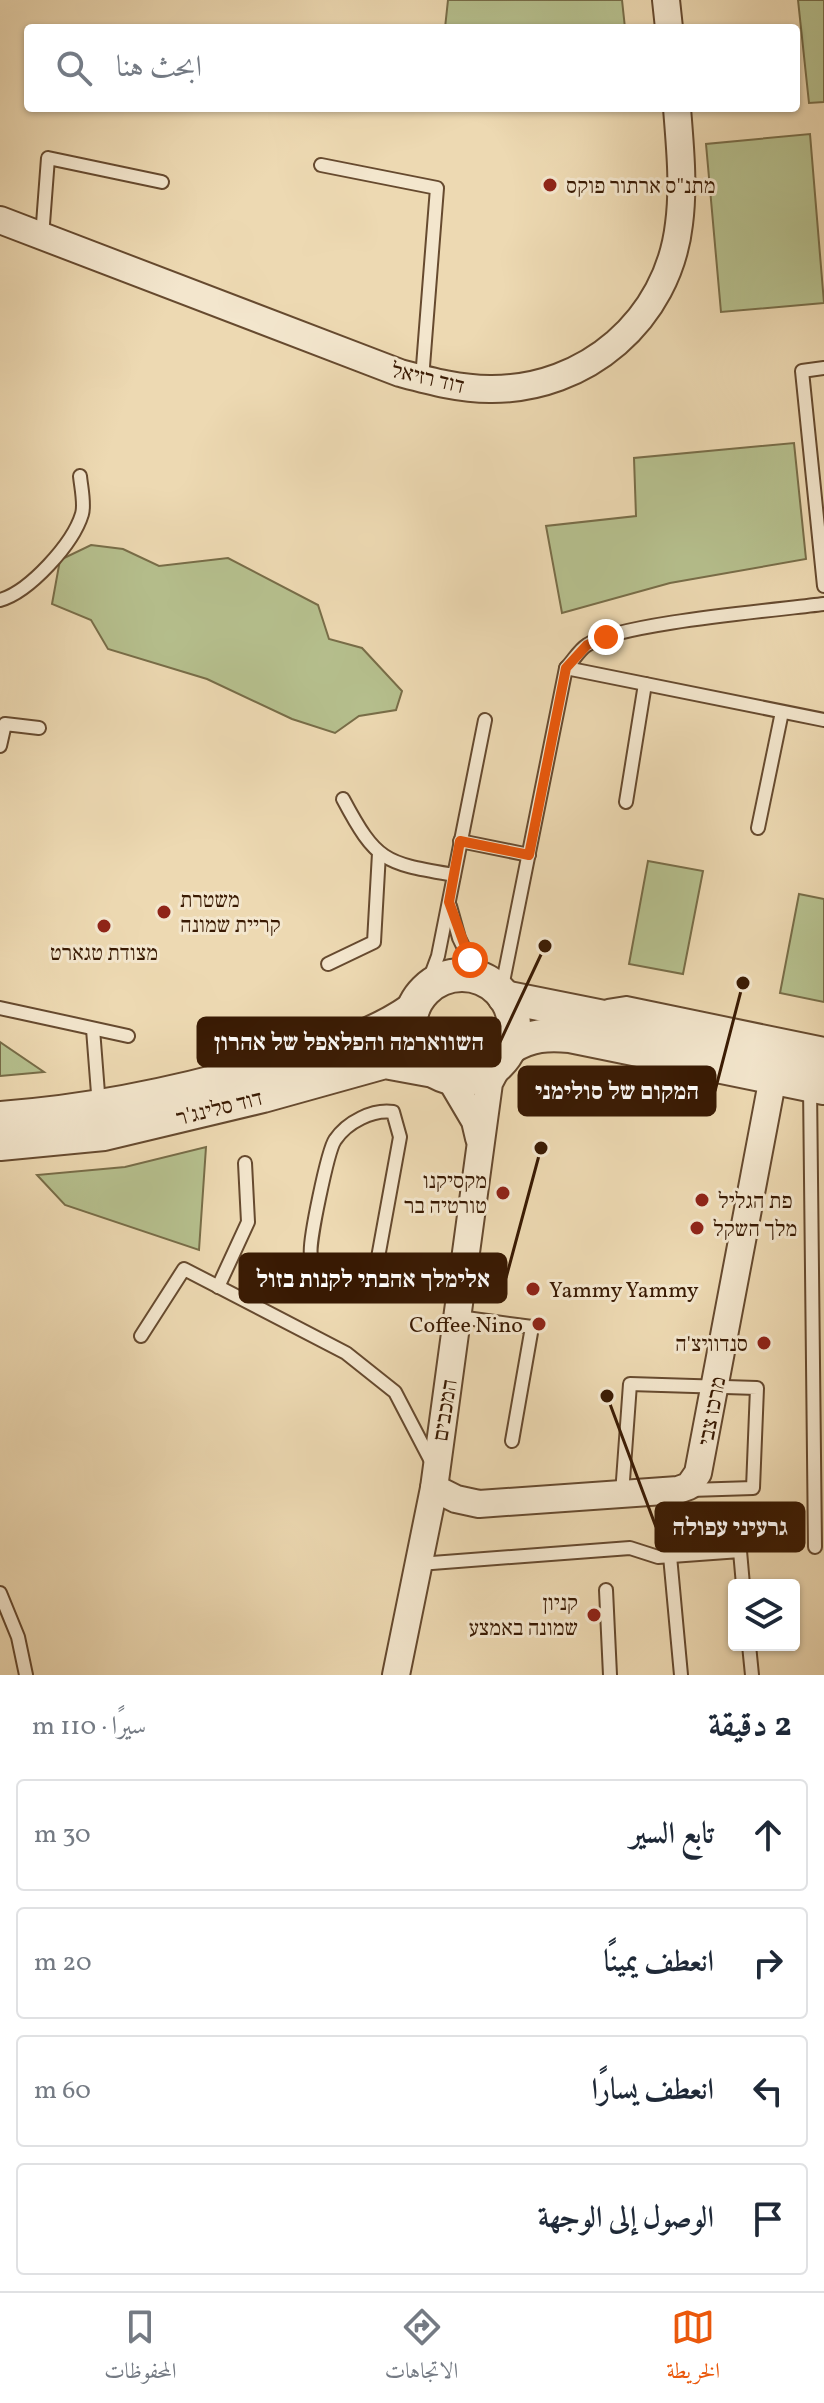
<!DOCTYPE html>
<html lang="ar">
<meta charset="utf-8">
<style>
body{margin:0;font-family:Vollkorn,Amiri,"Frank Ruhl Libre",serif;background:#f2f2f3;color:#1f2937;direction:rtl}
.controls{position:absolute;right:24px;bottom:24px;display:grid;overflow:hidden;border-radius:8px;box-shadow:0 2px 6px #0004}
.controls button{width:72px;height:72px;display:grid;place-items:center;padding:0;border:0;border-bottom:2px solid #e0e1e3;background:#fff;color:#1f2937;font:40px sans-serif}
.stop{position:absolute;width:24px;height:24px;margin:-18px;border:6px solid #ea580c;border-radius:50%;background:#fff}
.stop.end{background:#ea580c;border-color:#fff;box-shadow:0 2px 8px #0008}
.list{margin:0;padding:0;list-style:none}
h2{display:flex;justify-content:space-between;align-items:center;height:104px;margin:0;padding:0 32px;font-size:34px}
h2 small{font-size:26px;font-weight:400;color:#747a83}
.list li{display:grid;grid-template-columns:52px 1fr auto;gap:24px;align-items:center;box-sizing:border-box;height:112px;margin:0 16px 16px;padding:0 16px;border:2px solid #e0e1e3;border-radius:8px}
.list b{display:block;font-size:30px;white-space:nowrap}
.list em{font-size:26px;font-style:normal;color:#747a83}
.icon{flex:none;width:44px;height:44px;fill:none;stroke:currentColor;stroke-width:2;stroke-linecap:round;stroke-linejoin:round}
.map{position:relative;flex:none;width:824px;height:1675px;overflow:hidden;direction:ltr}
.search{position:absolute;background:#fff;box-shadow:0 2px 6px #0004;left:24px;right:24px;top:24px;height:88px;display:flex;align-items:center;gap:20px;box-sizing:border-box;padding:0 28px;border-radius:8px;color:#747a83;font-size:30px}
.sheet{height:616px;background:#fff}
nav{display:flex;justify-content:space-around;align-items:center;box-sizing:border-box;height:112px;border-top:2px solid #e0e1e3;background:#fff;font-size:22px;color:#747a83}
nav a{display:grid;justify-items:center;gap:4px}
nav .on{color:#ea580c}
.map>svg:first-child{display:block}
.green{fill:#b6c08e;stroke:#786d48;stroke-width:2}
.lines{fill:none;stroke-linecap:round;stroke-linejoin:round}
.service-casing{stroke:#664a2f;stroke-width:16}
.minor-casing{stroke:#664a2f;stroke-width:30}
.tertiary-casing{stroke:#664a2f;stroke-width:36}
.service{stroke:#f3e6cd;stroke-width:12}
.minor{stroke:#f3e6cd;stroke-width:26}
.tertiary{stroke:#f3e6cd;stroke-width:32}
.route{stroke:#ea580c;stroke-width:10}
.poi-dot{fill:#8f2418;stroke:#f3e6cd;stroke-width:3}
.labels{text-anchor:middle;stroke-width:6;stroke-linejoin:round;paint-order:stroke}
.poi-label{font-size:22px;fill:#391a03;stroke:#f3e6cd;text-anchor:start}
.street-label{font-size:22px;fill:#391a03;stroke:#f3e6cd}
.leader{fill:none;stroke:#391a03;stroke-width:3}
.callout-dot{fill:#391a03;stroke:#f3e6cd;stroke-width:3}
.callout{fill:#391a03;stroke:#391a03;stroke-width:3}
.callout-label{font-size:24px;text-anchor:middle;font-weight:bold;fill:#fff}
</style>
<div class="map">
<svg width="824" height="1675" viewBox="0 0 824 1675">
<rect width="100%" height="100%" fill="#edd9b2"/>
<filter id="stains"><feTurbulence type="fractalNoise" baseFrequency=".0025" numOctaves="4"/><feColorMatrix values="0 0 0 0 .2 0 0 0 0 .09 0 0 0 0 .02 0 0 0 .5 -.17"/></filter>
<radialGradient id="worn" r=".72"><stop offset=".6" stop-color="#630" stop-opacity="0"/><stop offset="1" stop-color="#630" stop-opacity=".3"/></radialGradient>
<g class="green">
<path d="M448 0H622L625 28H445Z"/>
<path d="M798 0H824V102L809 103Z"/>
<path d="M810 134 824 303 721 312 706 144Z"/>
<path d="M794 443 806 559 670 583 562 613 546 526 636 516 634 458Z"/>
<path d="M91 545 123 549 159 566 228 558 318 605 329 639 362 648 402 691 396 710 359 716 335 733 292 719 207 679 108 649 91 620 52 604 60 560Z"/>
<path d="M648 861 703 871 683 974 629 964Z"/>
<path d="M799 894 824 899V1002L780 993Z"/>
<path d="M0 1042 44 1072 0 1076Z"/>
<path d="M206 1147 199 1250 65 1205 37 1175 125 1167Z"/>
</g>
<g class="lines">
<g class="service-casing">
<g id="service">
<path d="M321 165 437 188 422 379"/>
<path d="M42 237 48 158 162 182"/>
<path d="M824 368 802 371 824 586"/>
<path d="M0 600C29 592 73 544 82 514 85 504 81 487 80 476"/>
<path d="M566 668 824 720"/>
<path d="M0 746 5 724 39 728"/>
<path d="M343 799C377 863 385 863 454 875"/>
<path d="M626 802 645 684"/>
<path d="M758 828 782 712"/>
<path d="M460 841 529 855"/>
<path d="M450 906 459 938 478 977"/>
<path d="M328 964 374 942 379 853"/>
<path d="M425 991 438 956 485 720"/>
<path d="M501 992 566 668C573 661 579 650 587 645 618 623 778 610 824 604"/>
<path d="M608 1006 627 1003 824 1044"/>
<path d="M0 1008 128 1036"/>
<path d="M93 1029 99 1106"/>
<path d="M810 1086 815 1547"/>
<path d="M373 1285 400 1137 393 1112C373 1109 347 1122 335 1140 328 1150 308 1244 311 1255 314 1265 320 1273 328 1280L462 1294"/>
<path d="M218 1287 248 1222 245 1163"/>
<path d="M459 1317 532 1327 512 1441"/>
<path d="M141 1336 184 1269 346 1353 395 1392 432 1463"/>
<path d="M622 1494 630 1384 757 1388 753 1488 690 1490"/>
<path d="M670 1556 681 1675"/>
<path d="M419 1564 630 1548 658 1557 740 1551 743 1585"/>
<path d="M606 1590 610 1675"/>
<path d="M0 1593 18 1637 26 1675"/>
<path d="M749 1645 752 1675"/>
</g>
</g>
<g class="minor-casing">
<g id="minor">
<path d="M666 0 669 28"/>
<path d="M0 220 400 373C430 381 459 389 490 389 586 390 668 320 679 224 684 186 680 146 677 108"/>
<path d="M449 1077 475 1121 479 1138"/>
<path d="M434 1488 456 1499 479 1504 678 1490 689 1486 698 1473 773 1077"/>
<path d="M396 1675 434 1488 489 1083 499 1064"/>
</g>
</g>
<g class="tertiary-casing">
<g id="tertiary">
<circle cx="462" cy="1027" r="52"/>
<path d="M504 997 824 1061"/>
<path d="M511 1047C531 1035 547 1034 570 1036L824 1088"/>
<path d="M0 1118C99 1111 194 1090 289 1061 332 1048 375 1036 413 1009"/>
<path d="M0 1144 104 1134 263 1096 385 1062 434 1071"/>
</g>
</g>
<use href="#service" class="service"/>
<use href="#minor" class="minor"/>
<use href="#tertiary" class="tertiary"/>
</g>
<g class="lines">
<path class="route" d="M470 960 449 902 460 841 529 855 566 668 587 645 606 637"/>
</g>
<g class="poi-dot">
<circle cx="550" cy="185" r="8"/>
<circle cx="164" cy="912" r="8"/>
<circle cx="104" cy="926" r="8"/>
<circle cx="503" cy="1193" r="8"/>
<circle cx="702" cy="1200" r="8"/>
<circle cx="697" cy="1228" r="8"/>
<circle cx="533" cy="1289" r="8"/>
<circle cx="539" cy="1324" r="8"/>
<circle cx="764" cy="1343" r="8"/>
<circle cx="594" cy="1615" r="8"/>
</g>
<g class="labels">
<g class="poi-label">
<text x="566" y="193">מתנ"ס ארתור פוקס</text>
<text x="180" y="907">משטרת<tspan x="180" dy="25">קריית שמונה</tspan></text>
<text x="104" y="960" text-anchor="middle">מצודת טגארט</text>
<text x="487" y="1188" text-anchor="end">מקסיקנו<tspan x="487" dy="25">טורטיה בר</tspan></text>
<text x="718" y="1208">פת הגליל</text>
<text x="713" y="1236">מלך השקל</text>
<text x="549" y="1297">Yammy Yammy</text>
<text x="523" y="1332" text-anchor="end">Coffee Nino</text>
<text x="748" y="1351" text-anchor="end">סנדוויצ'ה</text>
<text x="578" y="1610" text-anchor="end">קניון<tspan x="578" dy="25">שמונה באמצע</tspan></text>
</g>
<g class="street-label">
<text transform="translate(428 377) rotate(13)" y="8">דוד רזיאל</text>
<text transform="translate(219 1107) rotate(-14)" y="8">דוד סלינג'ר</text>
<text transform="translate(444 1410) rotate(-81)" y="8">המכבים</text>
<text transform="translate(711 1411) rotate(-79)" y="8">מרכז צבי</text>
</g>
</g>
<path class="leader" d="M545 946L500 1042M743 983L715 1091M541 1148L506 1278M607 1396L656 1527"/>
<g class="callout-dot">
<circle cx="545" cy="946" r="8"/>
<circle cx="743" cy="983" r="8"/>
<circle cx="541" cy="1148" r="8"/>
<circle cx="607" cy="1396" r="8"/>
</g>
<g class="callout">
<rect x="198" y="1018" width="302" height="48" rx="8"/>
<rect x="519" y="1067" width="196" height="48" rx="8"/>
<rect x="240" y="1254" width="266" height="48" rx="8"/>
<rect x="656" y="1503" width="148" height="48" rx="8"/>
</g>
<g class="callout-label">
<text x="349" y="1050">השווארמה והפלאפל של אהרון</text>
<text x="617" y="1099">המקום של סולימני</text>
<text x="373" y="1287">אלימלך אהבתי לקנות בזול</text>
<text x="730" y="1535">גרעיני עפולה</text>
</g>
<rect width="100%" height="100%" filter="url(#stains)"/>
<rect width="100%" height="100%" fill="url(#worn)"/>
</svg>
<div class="controls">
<button><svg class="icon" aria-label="layers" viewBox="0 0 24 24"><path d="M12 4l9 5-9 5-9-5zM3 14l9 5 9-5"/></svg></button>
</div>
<div class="stop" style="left:470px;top:960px"></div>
<div class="stop end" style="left:606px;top:637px"></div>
<div class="search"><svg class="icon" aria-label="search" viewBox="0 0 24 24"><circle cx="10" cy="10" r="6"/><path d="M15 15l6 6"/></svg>ابحث هنا</div>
</div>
<section class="sheet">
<h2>2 دقيقة<small>سيرًا · 110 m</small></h2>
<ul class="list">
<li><svg class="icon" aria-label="ahead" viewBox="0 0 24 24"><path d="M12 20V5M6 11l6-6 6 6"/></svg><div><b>تابع السير</b></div><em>30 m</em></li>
<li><svg class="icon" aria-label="right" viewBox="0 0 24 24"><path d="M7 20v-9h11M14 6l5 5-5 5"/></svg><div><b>انعطف يمينًا</b></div><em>20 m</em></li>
<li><svg class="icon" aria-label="left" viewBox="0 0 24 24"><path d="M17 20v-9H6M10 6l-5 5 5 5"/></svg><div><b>انعطف يسارًا</b></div><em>60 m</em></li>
<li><svg class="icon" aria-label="arrive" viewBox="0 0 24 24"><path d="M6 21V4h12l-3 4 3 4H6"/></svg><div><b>الوصول إلى الوجهة</b></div></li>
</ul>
</section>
<nav>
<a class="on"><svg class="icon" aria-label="map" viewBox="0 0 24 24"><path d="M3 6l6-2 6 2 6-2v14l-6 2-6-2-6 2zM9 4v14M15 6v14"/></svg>الخريطة</a>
<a><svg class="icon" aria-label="directions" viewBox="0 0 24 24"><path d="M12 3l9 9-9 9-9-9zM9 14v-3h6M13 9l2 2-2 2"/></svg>الاتجاهات</a>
<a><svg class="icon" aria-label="saved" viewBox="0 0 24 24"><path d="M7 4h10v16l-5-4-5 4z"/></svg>المحفوظات</a>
</nav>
